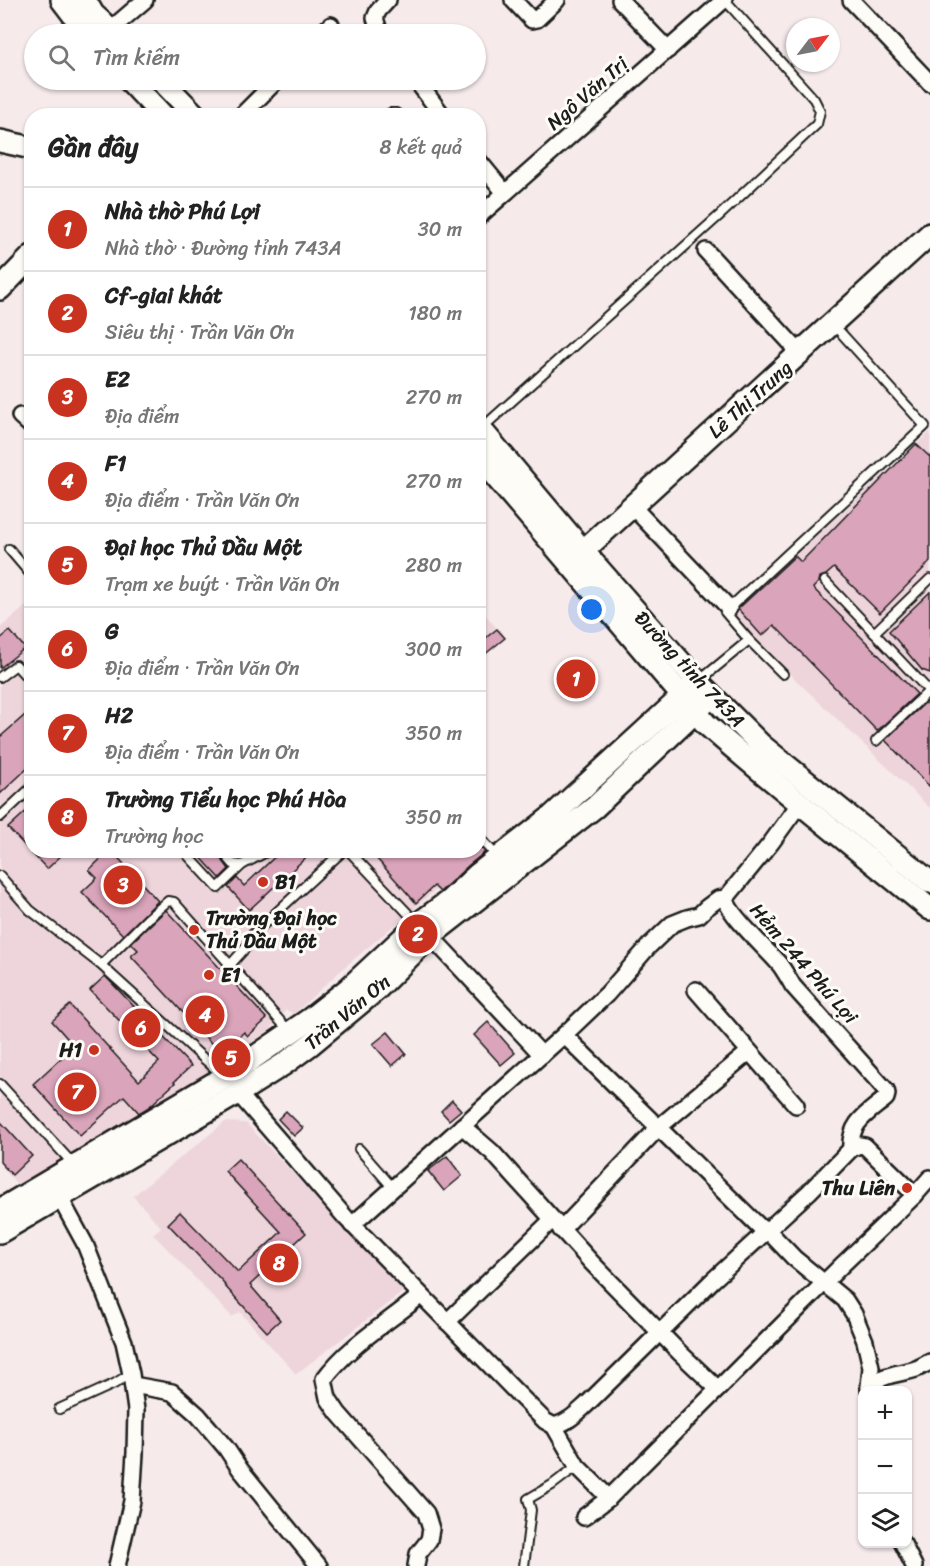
<!DOCTYPE html>
<html lang="vi">
<meta charset="utf-8">
<style>
body{margin:0;font-family:Sriracha,sans-serif;background:#f6f6f6;color:#222}
.controls{position:absolute;right:18px;bottom:18px;display:grid;overflow:hidden;border-radius:12px;box-shadow:0 2px 4px #0004}
.controls button{width:54px;height:54px;display:grid;place-items:center;padding:0;border:0;border-bottom:2px solid #e0e0e0;background:#fff;color:#222;font:30px sans-serif}
.compass{position:absolute;left:786px;top:18px;width:54px;height:54px;border-radius:50%;background:#fff;box-shadow:0 2px 4px #0004;rotate:58deg}
.you{position:absolute;left:592px;top:610px;width:21px;height:21px;margin:-15px;border:4px solid #fff;border-radius:50%;background:#1a73e8;box-shadow:0 0 0 9px #1a73e833}
.badge{display:grid;place-items:center;width:39px;height:39px;border-radius:50%;background:#c8321e;color:#fff;font-size:20px;font-weight:700}
.pin{position:absolute;translate:-50% -50%;border:3px solid #fff;box-shadow:0 2px 6px #0006}
.list{margin:0;padding:0;list-style:none}
h2{display:flex;justify-content:space-between;align-items:center;height:78px;margin:0;padding:0 24px;font-size:26px}
h2 small{font-size:20px;font-weight:400;color:#767676}
.list li{display:grid;grid-template-columns:39px 1fr auto;gap:18px;align-items:center;box-sizing:border-box;height:84px;padding:0 24px;border-top:2px solid #e0e0e0}
.list b{display:block;font-size:22px;white-space:nowrap}
.list p{margin:0;font-size:20px;white-space:nowrap;color:#767676}
.list em{font-size:20px;font-style:normal;color:#767676}
.icon{flex:none;width:33px;height:33px;fill:none;stroke:currentColor;stroke-width:2;stroke-linecap:round;stroke-linejoin:round}
.map{position:relative;flex:none;width:930px;height:1566px;overflow:hidden}
.search{position:absolute;background:#fff;box-shadow:0 2px 4px #0004;left:24px;top:24px;width:462px;height:66px;display:flex;align-items:center;gap:15px;box-sizing:border-box;padding:0 21px;border-radius:33px;color:#767676;font-size:22px}
.panel{position:absolute;background:#fff;box-shadow:0 2px 4px #0004;left:24px;top:108px;width:462px;height:750px;border-radius:24px}
.map>svg:first-child{display:block}
.built{fill:#eed5dc}
.building{fill:#daa4ba;stroke:#1c1c1c;stroke-width:1.5}
.lines{fill:none;stroke-linecap:round;stroke-linejoin:round}
.lane-casing{stroke:#1c1c1c;stroke-width:12}
.street-casing{stroke:#1c1c1c;stroke-width:20}
.secondary-casing{stroke:#1c1c1c;stroke-width:26}
.lane{stroke:#fdfcf7;stroke-width:8}
.street{stroke:#fdfcf7;stroke-width:15}
.secondary{stroke:#fdfcf7;stroke-width:21}
.poi-dot{fill:#c8321e;stroke:#fdfcf7;stroke-width:2}
.labels{text-anchor:middle;stroke-width:6;stroke-linejoin:round;paint-order:stroke}
.street-label{font-size:20px;fill:#1c1c1c;stroke:#fdfcf7}
.poi-label{font-size:20px;font-weight:bold;fill:#1c1c1c;stroke:#fdfcf7;text-anchor:start}
</style>
<div class="map">
<svg width="930" height="1566" viewBox="0 0 930 1566">
<rect width="100%" height="100%" fill="#f6eaeb"/>
<filter id="ink" filterUnits="userSpaceOnUse"><feTurbulence type="fractalNoise" baseFrequency=".0167" numOctaves="2"/><feDisplacementMap in="SourceGraphic" scale="12" xChannelSelector="R" yChannelSelector="G"/><feConvolveMatrix kernelMatrix="1 2 1 2 8 2 1 2 1" color-interpolation-filters="sRGB"/></filter>
<g filter="url(#ink)">
<g class="built">
<path d="M930 432V808L729 616Z"/>
<path d="M31 602 32 850 401 851 437 889 340 971 294 1014 286 1010 270 1030 134 1121 17 1184 0 1165V628Z"/>
<path d="M478 606 505 638 479 660H478Z"/>
<path d="M225 1122 246 1123 404 1291 296 1374 240 1312 232 1317 153 1234 161 1227 133 1196Z"/>
</g>
<g class="building">
<path d="M916 444 930 457V562L880 613 834 568 826 575 820 577 819 582 813 588 917 694 877 731 774 625 762 636 738 609 795 556 801 562Z"/>
<path d="M930 592V673L922 670 889 631Z"/>
<path d="M497 629 505 638 478 660V644Z"/>
<path d="M10 631 25 648 0 668V639Z"/>
<path d="M926 702 930 707V787L885 740Z"/>
<path d="M32 709V764L0 794V737Z"/>
<path d="M32 806V850H67L47 869 8 828Z"/>
<path d="M478 845 485 852 469 865 440 892 434 886 416 903 369 850H478Z"/>
<path d="M110 850H111L158 901 123 935 82 892 97 878 89 870Z"/>
<path d="M194 850H215L229 869 220 878 219 877Z"/>
<path d="M282 850H314L249 910 228 887 237 878 244 886Z"/>
<path d="M166 910 267 1019 248 1036 244 1032 221 1054 131 956 138 950 131 943Z"/>
<path d="M105 976 191 1066 174 1082 175 1083 149 1107 139 1113 124 1096 80 1136 33 1084 74 1046 52 1021 70 1005 139 1081 159 1062 90 990Z"/>
<path d="M488 1022 515 1053 501 1065 474 1035Z"/>
<path d="M388 1032 406 1054 392 1066 373 1044Z"/>
<path d="M452 1100 461 1110 449 1120 441 1111Z"/>
<path d="M286 1111 303 1128 294 1136 278 1119Z"/>
<path d="M0 1121 32 1156 12 1175 0 1162Z"/>
<path d="M447 1156 462 1176 444 1191 428 1171Z"/>
<path d="M238 1159 306 1233 250 1285 280 1320 267 1332 224 1285 225 1284 168 1224 180 1212 238 1272 281 1232 225 1171Z"/>
</g>
<g class="lines">
<g class="lane-casing">
<g id="lane">
<path d="M388 116 390 113H396L400 116"/>
<path d="M482 428 720 215 817 124 820 111 814 99 725 0"/>
<path d="M9 549 32 576"/>
<path d="M825 581 930 692"/>
<path d="M874 633 930 579"/>
<path d="M783 674 749 640 725 612 925 426 833 324"/>
<path d="M0 677 16 665 32 683"/>
<path d="M699 681 749 640"/>
<path d="M876 741 930 690"/>
<path d="M0 817 32 787"/>
<path d="M478 836 498 857"/>
<path d="M183 850 218 888 242 865"/>
<path d="M221 850 233 864 242 865 270 850"/>
<path d="M348 850 417 923"/>
<path d="M0 876 30 910 101 965 223 1076"/>
<path d="M231 964 249 944 252 935 344 850"/>
<path d="M101 965 147 919 168 901 174 902 290 1032"/>
<path d="M0 1084 74 1165"/>
<path d="M359 1149 393 1188"/>
<path d="M59 1409 114 1384 130 1374"/>
<path d="M524 1566 531 1510 528 1499 552 1485 577 1466"/>
</g>
</g>
<g class="street-casing">
<g id="street">
<path d="M513 0 532 20 537 19 557 0"/>
<path d="M620 0 668 50"/>
<path d="M851 0 930 83"/>
<path d="M110 30 145 0"/>
<path d="M321 34 331 25"/>
<path d="M380 34 375 18 378 11 388 0"/>
<path d="M416 80 443 116"/>
<path d="M241 116 277 80"/>
<path d="M478 160 505 193"/>
<path d="M478 217 724 0"/>
<path d="M706 251 800 353"/>
<path d="M20 416 32 427"/>
<path d="M632 506 729 608"/>
<path d="M800 803 771 843 726 898C726 913 769 951 780 965 785 972 789 979 793 986L886 1090 887 1094 886 1098C867 1114 849 1123 851 1149"/>
<path d="M425 930 542 1055"/>
<path d="M696 990 796 1105"/>
<path d="M565 1034 566 1037 765 1232 772 1235 794 1258 845 1300 854 1314 865 1341 871 1367 869 1387"/>
<path d="M238 1093 346 1218 517 1393 545 1421 554 1426C567 1423 576 1414 586 1405L712 1281 809 1192 851 1149 859 1145 865 1146 915 1195"/>
<path d="M462 1126 492 1152 592 1263 680 1353 718 1389"/>
<path d="M55 1189 85 1244 124 1342 131 1374 136 1410 135 1453 132 1501 117 1566"/>
<path d="M352 1225 565 1034 607 994 649 946 672 924 687 918 699 915 706 908 718 899 726 898"/>
<path d="M561 1230 659 1127 749 1052"/>
<path d="M447 1322 552 1220"/>
<path d="M133 1385 172 1392 198 1415 226 1448 240 1469 319 1566"/>
<path d="M869 1390V1387C881 1374 900 1374 916 1369 921 1367 925 1364 930 1362"/>
<path d="M554 1426 577 1466 609 1498"/>
<path d="M584 1517 609 1498 842 1265 915 1195 930 1178"/>
<path d="M903 1544 914 1566"/>
<path d="M416 1566 418 1554 429 1540 431 1529 426 1513 338 1413 328 1398 324 1379C350 1344 388 1323 421 1295"/>
</g>
</g>
<g class="secondary-casing">
<g id="secondary">
<path d="M62 0 88 34"/>
<path d="M85 0 93 14 115 34"/>
<path d="M129 80 163 116"/>
<path d="M161 80 196 116"/>
<path d="M0 141 32 148"/>
<path d="M0 289 32 256"/>
<path d="M478 426 583 551 698 682 761 745 930 882"/>
<path d="M478 456 706 724C778 788 855 847 930 909"/>
<path d="M583 551 930 234"/>
<path d="M0 1210 233 1072 310 1019 348 989 418 924 449 901 478 874 551 817 698 682"/>
<path d="M0 1232 238 1093 284 1064 311 1044 376 990 430 936 595 807 712 696"/>
</g>
</g>
<use href="#lane" class="lane"/>
<use href="#street" class="street"/>
<use href="#secondary" class="secondary"/>
</g>
</g>
<g class="poi-dot">
<circle cx="263" cy="882" r="6"/>
<circle cx="194" cy="930" r="6"/>
<circle cx="209" cy="975" r="6"/>
<circle cx="94" cy="1050" r="6"/>
<circle cx="907" cy="1188" r="6"/>
</g>
<g class="labels">
<g class="street-label">
<text transform="translate(587 93) rotate(-41)" y="7">Ngô Văn Trị</text>
<text transform="translate(750 399) rotate(-42)" y="7">Lê Thị Trung</text>
<text transform="translate(690 669) rotate(47)" y="7">Đường tỉnh 743A</text>
<text transform="translate(804 963) rotate(49)" y="7">Hẻm 244 Phú Lợi</text>
<text transform="translate(347 1012) rotate(-40)" y="7">Trần Văn Ơn</text>
</g>
<g class="poi-label">
<text x="275" y="889">B1</text>
<text x="206" y="925">Trường Đại học<tspan x="206" dy="23">Thủ Dầu Một</tspan></text>
<text x="221" y="982">E1</text>
<text x="82" y="1057" text-anchor="end">H1</text>
<text x="895" y="1195" text-anchor="end">Thu Liên</text>
</g>
</g>
</svg>
<div class="controls">
<button>+</button>
<button>−</button>
<button><svg class="icon" aria-label="layers" viewBox="0 0 24 24"><path d="M12 4l9 5-9 5-9-5zM3 14l9 5 9-5"/></svg></button>
</div>
<svg class="compass" viewBox="-18 -18 36 36"><path d="M0-13l5 13h-10z" fill="#e53935"/><path d="M0 13l5-13h-10z" fill="#767676"/></svg>
<div class="you"></div>
<div class="pin badge" style="left:576px;top:679px">1</div>
<div class="pin badge" style="left:418px;top:934px">2</div>
<div class="pin badge" style="left:123px;top:885px">3</div>
<div class="pin badge" style="left:205px;top:1015px">4</div>
<div class="pin badge" style="left:231px;top:1058px">5</div>
<div class="pin badge" style="left:141px;top:1028px">6</div>
<div class="pin badge" style="left:77px;top:1092px">7</div>
<div class="pin badge" style="left:279px;top:1263px">8</div>
<div class="search"><svg class="icon" aria-label="search" viewBox="0 0 24 24"><circle cx="10" cy="10" r="6"/><path d="M15 15l6 6"/></svg>Tìm kiếm</div>
<section class="panel">
<h2>Gần đây<small>8 kết quả</small></h2>
<ul class="list">
<li><span class="badge">1</span><div><b>Nhà thờ Phú Lợi</b><p>Nhà thờ · Đường tỉnh 743A</p></div><em>30 m</em></li>
<li><span class="badge">2</span><div><b>Cf-giai khát</b><p>Siêu thị · Trần Văn Ơn</p></div><em>180 m</em></li>
<li><span class="badge">3</span><div><b>E2</b><p>Địa điểm</p></div><em>270 m</em></li>
<li><span class="badge">4</span><div><b>F1</b><p>Địa điểm · Trần Văn Ơn</p></div><em>270 m</em></li>
<li><span class="badge">5</span><div><b>Đại học Thủ Dầu Một</b><p>Trạm xe buýt · Trần Văn Ơn</p></div><em>280 m</em></li>
<li><span class="badge">6</span><div><b>G</b><p>Địa điểm · Trần Văn Ơn</p></div><em>300 m</em></li>
<li><span class="badge">7</span><div><b>H2</b><p>Địa điểm · Trần Văn Ơn</p></div><em>350 m</em></li>
<li><span class="badge">8</span><div><b>Trường Tiểu học Phú Hòa</b><p>Trường học</p></div><em>350 m</em></li>
</ul>
</section>
</div>
